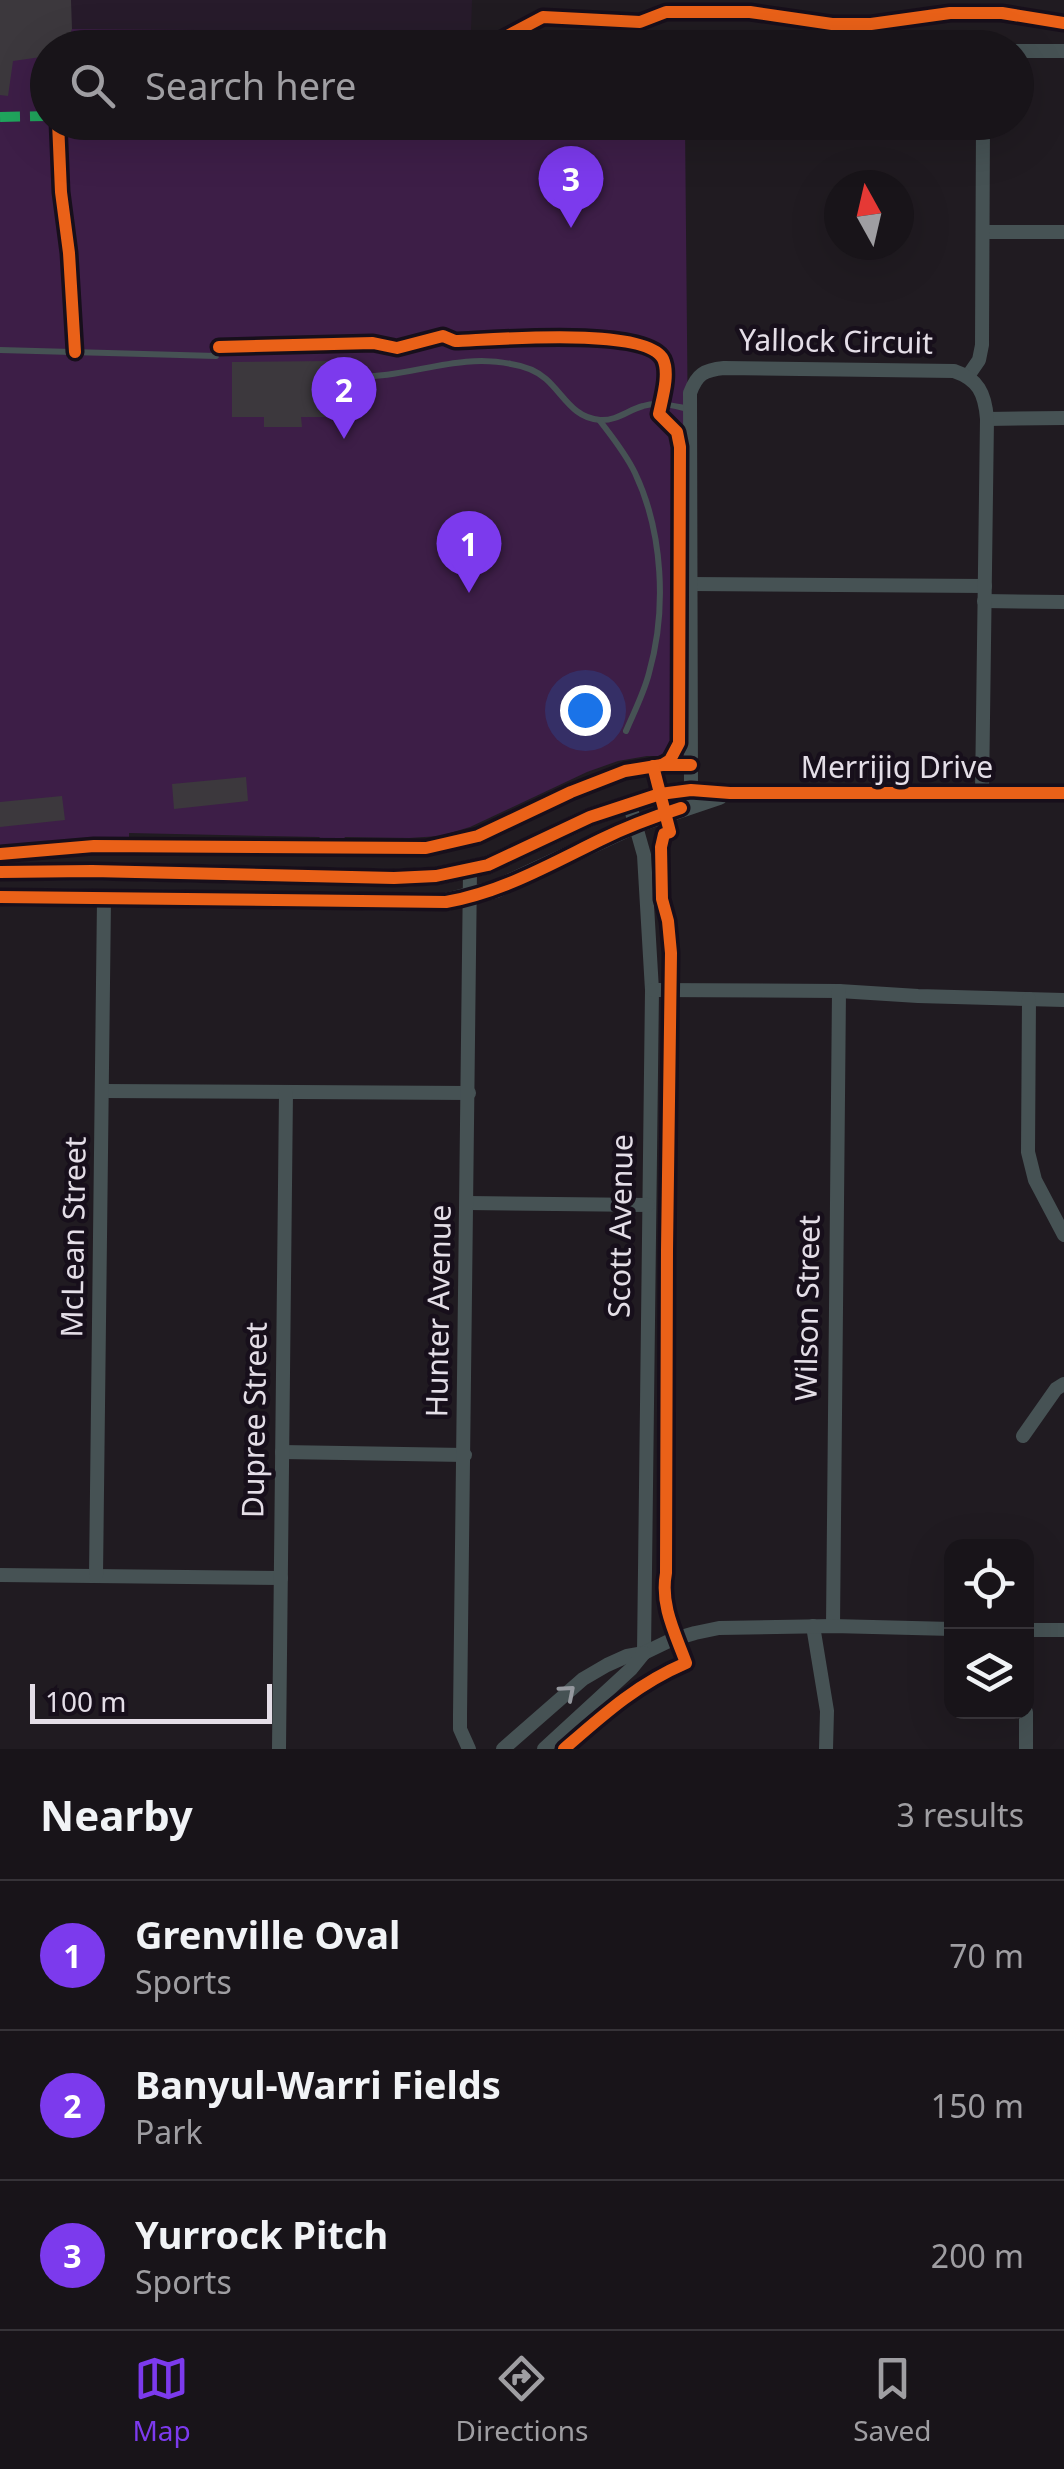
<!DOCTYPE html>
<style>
body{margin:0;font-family:"Noto Sans",sans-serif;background:#211d22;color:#f1f3f6}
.controls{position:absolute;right:30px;bottom:30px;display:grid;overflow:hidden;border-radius:20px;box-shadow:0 10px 40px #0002}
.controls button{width:90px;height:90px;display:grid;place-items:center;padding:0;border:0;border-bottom:2px solid #363338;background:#181419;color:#f1f3f6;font:50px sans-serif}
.compass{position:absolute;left:824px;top:170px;width:90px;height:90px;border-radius:50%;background:#181419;box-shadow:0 10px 40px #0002;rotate:352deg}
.scale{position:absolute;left:30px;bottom:25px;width:242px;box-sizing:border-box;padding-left:10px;border:5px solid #e4dee7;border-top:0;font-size:28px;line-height:35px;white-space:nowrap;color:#e4dee7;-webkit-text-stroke:8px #170f1b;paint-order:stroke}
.you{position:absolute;left:585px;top:710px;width:35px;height:35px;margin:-25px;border:8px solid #fff;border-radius:50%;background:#1a73e8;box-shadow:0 0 0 15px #1a73e833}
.badge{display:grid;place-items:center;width:65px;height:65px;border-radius:50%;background:#7c3aed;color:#fff;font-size:32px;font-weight:700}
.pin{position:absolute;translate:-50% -82px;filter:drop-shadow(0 2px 5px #0008)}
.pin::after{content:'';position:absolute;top:52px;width:35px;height:30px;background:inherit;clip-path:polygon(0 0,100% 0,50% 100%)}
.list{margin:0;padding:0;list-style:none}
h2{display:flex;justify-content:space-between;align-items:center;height:130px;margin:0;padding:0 40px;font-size:42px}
h2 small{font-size:32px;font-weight:400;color:#9f9ea2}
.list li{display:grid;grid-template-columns:65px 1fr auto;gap:30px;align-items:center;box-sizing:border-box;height:150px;padding:0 40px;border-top:2px solid #363338}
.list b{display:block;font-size:38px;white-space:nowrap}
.list p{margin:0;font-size:32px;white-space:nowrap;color:#9f9ea2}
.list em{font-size:32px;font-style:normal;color:#9f9ea2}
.icon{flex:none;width:55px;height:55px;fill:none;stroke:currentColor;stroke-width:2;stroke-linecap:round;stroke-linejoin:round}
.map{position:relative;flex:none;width:1064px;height:1749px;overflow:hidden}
.search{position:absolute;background:#181419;box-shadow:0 10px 40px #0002;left:30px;right:30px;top:30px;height:110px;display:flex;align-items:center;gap:25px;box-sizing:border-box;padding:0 35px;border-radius:55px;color:#9f9ea2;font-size:38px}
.sheet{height:580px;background:#181419}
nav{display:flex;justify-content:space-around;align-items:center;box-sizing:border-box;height:140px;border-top:2px solid #363338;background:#181419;font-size:28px;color:#9f9ea2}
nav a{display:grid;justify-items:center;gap:5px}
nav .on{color:#7c3aed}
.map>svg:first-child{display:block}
.built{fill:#271b2b}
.park{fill:#3d1e47}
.building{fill:#3c383d}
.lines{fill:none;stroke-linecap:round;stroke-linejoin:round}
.service{stroke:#465254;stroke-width:6}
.minor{stroke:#465254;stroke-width:14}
.tertiary{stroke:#465254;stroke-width:18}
.quiet{stroke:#20a55d;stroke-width:10;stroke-dasharray:20 10;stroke-linecap:butt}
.cycleway-casing{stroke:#170f1b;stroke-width:19}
.cycleway{stroke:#ea6118;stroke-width:12}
.oneway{stroke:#95989e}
.labels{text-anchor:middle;stroke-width:9;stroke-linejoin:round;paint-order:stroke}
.street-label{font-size:30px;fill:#e4dee7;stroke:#170f1b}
</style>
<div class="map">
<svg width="1064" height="1749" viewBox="0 0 1064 1749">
<rect width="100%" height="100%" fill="#201b21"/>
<path class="built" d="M71 0H472L471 33 71 29Z"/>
<path class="park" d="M72 29 684 34V48H48V122L685 123 691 756H647L618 761 587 772 470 827 440 836 409 838 345 837 340 845 329 846 319 837 129 833V839L0 846V30Z"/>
<g class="building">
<path d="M0 0H71L72 29 64 48H48V56L13 61 8 96 0 95Z"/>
<path d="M332 361V417H301L302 427H264V417H232V362Z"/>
<path d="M246 777 248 801 174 809 172 784Z"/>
<path d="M62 796 65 820 0 827V802Z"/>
</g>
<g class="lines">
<g class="service">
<path d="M0 350 216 356"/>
<path d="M351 376C406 380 456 352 511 364 524 366 537 371 546 379 564 395 573 418 600 420 617 421 628 410 643 406 658 401 674 406 689 409"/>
<path d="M600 421C613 438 626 454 635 473 663 532 667 610 649 673 644 693 634 712 626 731"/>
</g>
<g class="minor">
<path d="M1016 51H1064"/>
<path d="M983 232H1064"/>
<path d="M968 376 979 360 982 345 983 122"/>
<path d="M987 419 1064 418"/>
<path d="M691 584 985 586"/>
<path d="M984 601 1064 602"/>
<path d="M691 790 690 393C697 374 704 370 724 368L954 371C978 379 985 393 987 419L982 793"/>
<path d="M629 802 644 855 652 990 644 1653"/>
<path d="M652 990 839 991 918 996 1064 1000"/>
<path d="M1029 999 1028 1152 1035 1180 1064 1235"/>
<path d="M103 1091 469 1093"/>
<path d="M467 1203 648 1205"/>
<path d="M1023 1436 1056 1389 1064 1384"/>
<path d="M282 1452 465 1455"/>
<path d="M0 1575 281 1578"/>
<path d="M96 1576 104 899"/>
<path d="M813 1626 827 1711 826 1749"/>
<path d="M833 1626 839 991"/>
<path d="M1026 1630H1064"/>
<path d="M1026 1695 1027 1630"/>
<path d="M279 1749 286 1092"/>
<path d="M469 1749 460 1729V1715L470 871"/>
<path d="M503 1749 583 1679 607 1665 627 1656 644 1653 671 1640 695 1633 719 1628 833 1626 952 1629"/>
<path d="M544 1749 631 1669 644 1653"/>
<path d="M1026 1749V1712"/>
</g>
<g class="tertiary">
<path d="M0 872 92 871 394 878 436 876 488 865 590 817 660 794 691 790 730 793H1064"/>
<path d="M0 897 446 902 496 889 636 824 719 796"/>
</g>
<path class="quiet" d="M0 117 48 116"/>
<g class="cycleway-casing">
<g id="cycleway">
<path d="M90 48 104 43H494L543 17 640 22 666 12H750L832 24H871L950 13H1002L1064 23"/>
<path d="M58 122 61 192 69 253 75 352"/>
<path d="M219 347 373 343 397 348 443 336 455 341C490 340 646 326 663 359 670 374 662 399 659 414L677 432 680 447 679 743 670 760 662 765"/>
<path d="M0 854 94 846 426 848 478 836 571 792 625 771 662 765H691"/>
<path d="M0 872 92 871 394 878 436 876 488 865 590 817 660 794 691 790 730 793H1064"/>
<path d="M0 897 446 902C502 892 549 865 600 840 626 827 653 817 681 808"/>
<path d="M564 1749C604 1714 637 1684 686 1663 675 1633 660 1605 666 1573L667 1250 671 953 668 921 662 899 661 847 664 834 670 832 653 766"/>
</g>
</g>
<use href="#cycleway" class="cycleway"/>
</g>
<defs><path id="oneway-chevron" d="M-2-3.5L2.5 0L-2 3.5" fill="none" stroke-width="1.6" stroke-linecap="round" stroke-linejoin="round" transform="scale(2.5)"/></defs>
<use class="oneway" href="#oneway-chevron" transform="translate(568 1692) rotate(-41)"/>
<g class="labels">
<g class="street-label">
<text transform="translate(836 342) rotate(1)" y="10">Yallock Circuit</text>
<text x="897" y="778">Merrijig Drive</text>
<text transform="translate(621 1226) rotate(-89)" y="10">Scott Avenue</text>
<text transform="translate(74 1237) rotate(-89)" y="10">McLean Street</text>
<text transform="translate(808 1308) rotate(-89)" y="10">Wilson Street</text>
<text transform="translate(439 1311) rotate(-89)" y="10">Hunter Avenue</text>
<text transform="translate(255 1420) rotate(-89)" y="10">Dupree Street</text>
</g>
</g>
</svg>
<div class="controls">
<button><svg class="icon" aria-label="locate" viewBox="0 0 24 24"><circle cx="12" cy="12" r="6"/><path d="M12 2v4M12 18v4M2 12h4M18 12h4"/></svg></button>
<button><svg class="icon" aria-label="layers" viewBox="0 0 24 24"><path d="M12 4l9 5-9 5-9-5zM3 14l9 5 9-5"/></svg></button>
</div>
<svg class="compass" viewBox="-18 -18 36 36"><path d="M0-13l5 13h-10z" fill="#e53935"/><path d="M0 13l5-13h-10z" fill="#9f9ea2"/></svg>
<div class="scale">100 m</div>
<div class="you"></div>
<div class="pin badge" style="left:469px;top:593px">1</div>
<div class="pin badge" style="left:344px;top:439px">2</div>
<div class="pin badge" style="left:571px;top:228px">3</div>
<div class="search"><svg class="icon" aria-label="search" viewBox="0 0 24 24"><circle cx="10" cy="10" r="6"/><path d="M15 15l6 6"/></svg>Search here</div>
</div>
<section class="sheet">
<h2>Nearby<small>3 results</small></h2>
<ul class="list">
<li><span class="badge">1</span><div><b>Grenville Oval</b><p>Sports</p></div><em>70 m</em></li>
<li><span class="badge">2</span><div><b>Banyul-Warri Fields</b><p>Park</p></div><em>150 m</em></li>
<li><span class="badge">3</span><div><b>Yurrock Pitch</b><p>Sports</p></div><em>200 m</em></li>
</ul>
</section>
<nav>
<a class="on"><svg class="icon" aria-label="map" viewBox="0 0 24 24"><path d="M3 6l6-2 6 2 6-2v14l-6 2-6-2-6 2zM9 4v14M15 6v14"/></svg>Map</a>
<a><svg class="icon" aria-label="directions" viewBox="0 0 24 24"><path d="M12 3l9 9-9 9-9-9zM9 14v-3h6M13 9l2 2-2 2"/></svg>Directions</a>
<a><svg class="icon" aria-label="saved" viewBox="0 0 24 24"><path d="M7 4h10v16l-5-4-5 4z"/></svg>Saved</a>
</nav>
